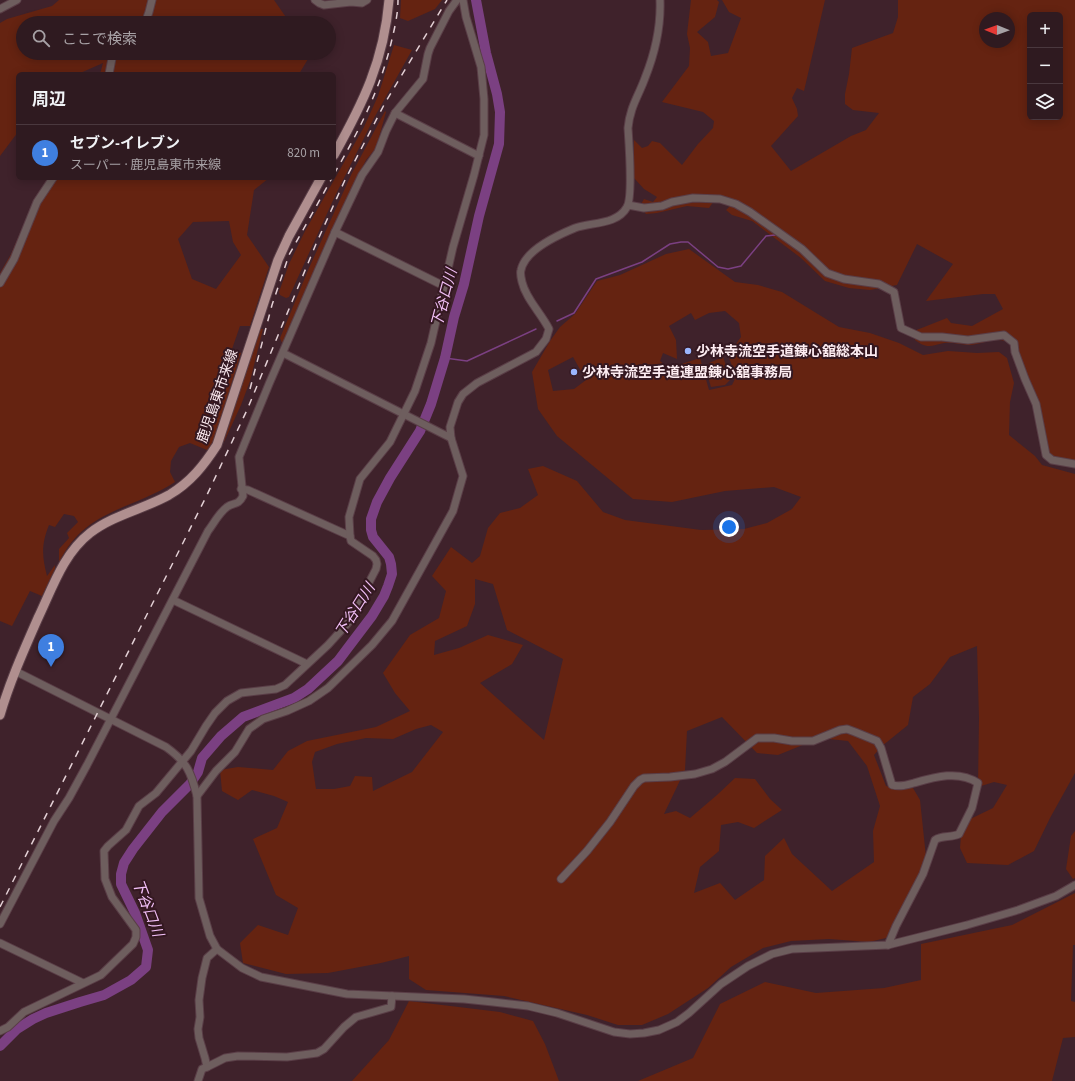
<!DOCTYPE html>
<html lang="ja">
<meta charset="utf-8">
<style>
body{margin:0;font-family:"Source Sans 3","Noto Sans JP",sans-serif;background:#372329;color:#f1f3f6}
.controls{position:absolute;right:12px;top:12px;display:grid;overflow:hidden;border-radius:6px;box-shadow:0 2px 10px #0003}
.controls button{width:36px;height:36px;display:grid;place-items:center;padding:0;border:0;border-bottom:1px solid #4a383e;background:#2f1a20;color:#f1f3f6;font:20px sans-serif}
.compass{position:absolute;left:979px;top:12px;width:36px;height:36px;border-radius:50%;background:#2f1a20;box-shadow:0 2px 10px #0003;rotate:271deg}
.you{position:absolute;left:729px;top:527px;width:14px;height:14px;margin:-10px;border:3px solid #fff;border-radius:50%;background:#1a73e8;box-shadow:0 0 0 6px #1a73e833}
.badge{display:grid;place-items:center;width:26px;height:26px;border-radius:50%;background:#db2777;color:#fff;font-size:13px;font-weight:700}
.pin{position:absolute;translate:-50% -33px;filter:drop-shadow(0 1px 2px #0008)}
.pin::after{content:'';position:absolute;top:21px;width:14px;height:12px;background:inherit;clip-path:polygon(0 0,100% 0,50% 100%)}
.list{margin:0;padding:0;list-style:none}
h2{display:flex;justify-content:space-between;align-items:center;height:52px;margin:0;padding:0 16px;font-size:17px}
h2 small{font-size:13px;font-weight:400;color:#a7a1a5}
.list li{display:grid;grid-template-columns:26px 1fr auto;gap:12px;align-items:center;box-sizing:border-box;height:56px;padding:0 16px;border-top:1px solid #4a383e}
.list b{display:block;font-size:15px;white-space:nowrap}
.list p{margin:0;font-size:13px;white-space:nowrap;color:#a7a1a5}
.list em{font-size:13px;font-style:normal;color:#a7a1a5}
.icon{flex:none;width:22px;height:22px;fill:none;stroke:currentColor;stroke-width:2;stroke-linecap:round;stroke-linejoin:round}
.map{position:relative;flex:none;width:1075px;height:1081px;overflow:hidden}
.search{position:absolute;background:#2f1a20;box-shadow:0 2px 10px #0003;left:16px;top:16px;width:320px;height:44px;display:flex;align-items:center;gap:10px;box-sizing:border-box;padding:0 14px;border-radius:22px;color:#a7a1a5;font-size:15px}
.panel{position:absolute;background:#2f1a20;box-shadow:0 2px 10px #0003;left:16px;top:72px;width:320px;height:108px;border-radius:6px}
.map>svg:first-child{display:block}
.green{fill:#652311;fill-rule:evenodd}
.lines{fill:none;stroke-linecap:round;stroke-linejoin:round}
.stream{stroke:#7b4082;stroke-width:1.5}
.river{stroke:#7b4082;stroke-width:10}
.minor-casing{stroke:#5a3e47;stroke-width:9}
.major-casing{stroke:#5a3e47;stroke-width:11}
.minor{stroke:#6e5e5e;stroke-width:7}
.major{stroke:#b08f8f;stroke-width:9}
.rail{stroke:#e3d0d5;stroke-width:1.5;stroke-dasharray:7 7;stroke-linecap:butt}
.poi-dot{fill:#9ab5fd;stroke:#341821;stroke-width:1.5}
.labels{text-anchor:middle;stroke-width:4;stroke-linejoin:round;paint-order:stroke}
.poi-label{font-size:14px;font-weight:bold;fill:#fdecf1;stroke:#341821;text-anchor:start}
.street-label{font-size:14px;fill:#fdecf1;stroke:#341821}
.water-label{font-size:15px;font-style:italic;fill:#f1bff6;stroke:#341821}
</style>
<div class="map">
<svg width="1075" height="1081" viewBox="0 0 1075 1081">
<rect width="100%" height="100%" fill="#3f222b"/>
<g class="green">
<path d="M59 0H274L290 23H23V53H306L308 59 299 74H100L103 63 78 74H18V132L0 156V23L7 19 52 6Z"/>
<path d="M401 0H442L435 9 408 21 400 18Z"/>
<path d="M691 0H717L719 2 715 17 697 32 708 42 711 56 728 53 741 18 729 12 722 0H825L804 91 797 88 792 98 797 109 798 116 771 146 791 171 851 136 866 130 879 113 853 110 845 104V94L849 74 852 48 893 33 898 17V0H1075V466L1053 458 1045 446 1039 421 1016 363 1012 345C999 334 985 344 969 345 961 345 952 342 944 343 931 346 927 349 915 340L914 331 947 318 951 323 972 326 1003 309 995 294H983L926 301 953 264 917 244 897 285 870 290 849 288 825 281 801 258 752 221 732 215 726 210 735 201 727 197 718 195 709 208 687 206 657 213 646 214 640 206 644 199 653 202 657 197 644 189 634 178V140L642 148 648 146 652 141 660 143 682 165 698 144 713 128 714 121 703 112 662 102 689 66 690 48 687 34ZM1030 15H1060V117H1030ZM985 18H1009V42H985Z"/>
<path d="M394 45 412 50 374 118 335 196 289 297 286 298 280 295 279 292 289 264 304 233 364 127 378 96Z"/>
<path d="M385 111 386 112 376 148 366 160 354 184 285 341 282 343 280 338 309 268 351 175Z"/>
<path d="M49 178H269L254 190 247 235 269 267 250 326H240L232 349 241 353 219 424 212 445 207 450 190 443 179 447 171 461 170 472 175 482C132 510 83 510 59 563V549L69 538 67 533 78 522 74 516 64 514 55 527 49 525C41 545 42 556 47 576L55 565V569L42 596 30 591 12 626 0 621V273L11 254 35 198ZM229 221 233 242 241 255 216 289 192 279 178 239 193 222Z"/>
<path d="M689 249 735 282 758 285 782 292 839 327 870 333 899 343 923 355 948 351 977 353 999 352 1007 358 1014 383 1010 402 1009 435 1035 456 1042 465 1075 474V773L1050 818 1034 851 1008 865 967 863 960 848 962 823 993 808 1007 785 994 782 978 787 979 718 977 646 950 657 930 684 913 697 908 725 882 746 874 755 886 786 895 788 910 783 920 800 926 857 907 905 886 938 869 942 829 939 791 941 763 948 731 967 708 988 668 1014 642 1025H618L587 1015 504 996 426 990 409 979V956L381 963 328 973 286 974 243 963 240 943 258 925 288 935 298 908 276 895 253 839 277 828 288 802 274 796 252 790 238 800 222 791 220 770 238 767 273 770 288 751 307 741 376 727 410 711 395 693 383 673 410 635 439 618 446 591 432 576 451 547 472 563 480 556 488 528 500 513 520 508 538 495 528 469 543 466 577 481 603 512 625 520 701 530 744 529 767 523 792 509 801 497 774 487 725 491 672 502 633 499 557 436 538 409 532 372 550 341 560 327 575 314 597 281 620 275 666 254ZM725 311 739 323 741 337 728 355 736 377 732 385 709 390 700 358 669 368 660 361 663 353 677 359 676 340 669 326 691 313 695 320 709 313ZM573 357 586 380 574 389 553 391 548 370ZM475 579 493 584 507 630 563 659 544 740 480 683 512 664 523 645 488 635 459 648 434 655 435 641 467 626 475 604ZM722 717 757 753 778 755 820 738 848 741 867 766 880 806 873 831 874 862 832 891 792 854 784 838 765 856 764 880 735 900 720 883 694 893 700 867 719 851 721 825 738 822 754 828 782 810 770 799 755 779 735 778 717 795 690 818 676 811 664 814 685 770 687 731ZM431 725 443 732 412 772 373 791 372 777 355 776 350 786 334 789H316L312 762 315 752 337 744 366 738 393 739 416 729Z"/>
<path d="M260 329H263L250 381 241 405 224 442 223 440Z"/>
<path d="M723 357 731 379 725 385 711 387 708 377 709 363Z"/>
<path d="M1075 831V878L1073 879 1066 869 1071 836Z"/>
<path d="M1075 893V945H1073L1071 1001 1075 1002V1037L1063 1038 1052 1081H638L693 1058 720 1004 765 982 816 993 884 988 921 980V944L1012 925Z"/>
<path d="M409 1001 500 1012 533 1021 545 1044 559 1081H352L389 1040Z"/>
</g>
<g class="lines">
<g class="stream">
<path d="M557 321 574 313 596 279 642 262 670 244 681 242H688L718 267 728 269 741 266 766 236 775 235"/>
<path d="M445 358 467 361 536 329"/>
</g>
<path class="river" d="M0 1046 17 1029 33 1019 46 1013 80 1002 104 995 131 980 146 967 148 950 135 913 121 884V874L124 863 133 849 162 812 190 784 198 772 202 758 221 736 243 717 294 698 308 689 338 661 347 649 372 616 384 596 388 586 392 574 391 564 389 557 373 537 371 530V519L377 502 390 478 420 431 431 404 445 358 454 317 464 284 479 216 499 144 500 112 497 94 486 53 476 0"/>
<g class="minor-casing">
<g id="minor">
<path d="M315 0 319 3 324 5 351 2 362 3 367 0"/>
<path d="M660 0C661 27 655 53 645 78 638 97 630 107 628 128 629 143 633 196 627 207 617 225 592 222 575 228 558 235 525 250 521 270 520 273 521 278 522 282 526 299 541 313 549 329L546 339 536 352 477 383 463 394 458 402 450 427 451 438 463 476 453 511 392 621 372 645 328 688 309 701 287 711 263 719 249 729 235 752 216 771 197 796 199 898 210 936 217 949 242 968 261 977 347 994 464 999 493 1002 528 1006 557 1013 614 1032 630 1034 644 1033 659 1030 677 1022 689 1013 721 984 748 966 772 954 792 949 888 945 967 925 1018 910 1056 896 1075 885"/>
<path d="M0 9 17 0"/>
<path d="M145 23 149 12 152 0"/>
<path d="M109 74 113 53"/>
<path d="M395 113 479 156"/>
<path d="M628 205 644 208 662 206 672 202 693 198 720 199 736 204 750 212 802 249 827 273 844 279 879 284 894 292 901 328 921 337H942L968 340 1004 335 1014 343 1015 352 1025 379 1036 404 1046 455 1052 460 1075 464"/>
<path d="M335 232 444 286"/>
<path d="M0 283 14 259 37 202 53 178"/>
<path d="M283 353 451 438"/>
<path d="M241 489 248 490 350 536"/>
<path d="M173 600 307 664"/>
<path d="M15 671 166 747C187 762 191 772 197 796"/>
<path d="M561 879 587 851 610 822 634 786 640 780 644 778 670 777 695 774 712 769 725 762 757 738H774L792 741H813L840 730 847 729 855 732 877 741 881 748 892 785C900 787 907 785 914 783 935 777 959 770 978 783L972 808 959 834C951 838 942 835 935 840L923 874 896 926 888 945"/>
<path d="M0 924 54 821 69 798 87 765 208 531C214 523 219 513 227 507 234 502 238 506 243 496L239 457 269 384 335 232 362 175 378 152 386 131 395 113 423 79 428 54 430 48 449 11 457 0"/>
<path d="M0 943 83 983"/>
<path d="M0 1031 8 1027 24 1012 101 975 133 944 136 937V930L112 897 105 879 104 851 108 846 126 830 139 806 156 793 191 751 206 726 215 713 227 701 241 693 276 689 285 685 328 645 348 623 376 569 377 564 376 560 373 556 351 541 350 536 349 517 360 479 390 442 415 391 431 343 453 247 474 175 484 135V99L481 67 466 17 463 0"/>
<path d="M207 1067 205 1058 199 1038 198 1029 200 1017 199 1000 202 978 207 958 217 949"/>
<path d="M198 1081 202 1069 207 1067 225 1058 238 1056 287 1057 317 1053 324 1049 344 1027 356 1017 391 1007 392 996"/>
</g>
</g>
<g class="major-casing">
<g id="major">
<path d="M334 155C363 103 384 61 389 0"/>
<path d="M0 715C10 681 24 650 38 618 52 589 63 554 90 533 113 515 144 509 169 495 191 482 204 465 217 445L278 260 289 236 321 178"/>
</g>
</g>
<use href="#minor" class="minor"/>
<use href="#major" class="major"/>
<g class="rail">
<path d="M334 174C359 131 381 88 392 39 395 27 398 13 398 0"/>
<path d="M250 389 272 305 289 255 332 178"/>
<path d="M0 907 206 497 247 410 316 244 345 180 385 103 447 0"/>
</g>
</g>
<g class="poi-dot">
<circle cx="688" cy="351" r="4"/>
<circle cx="574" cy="372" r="4"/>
</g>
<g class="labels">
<g class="poi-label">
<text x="696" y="356">少林寺流空手道錬心舘総本山</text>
<text x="582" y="377">少林寺流空手道連盟錬心舘事務局</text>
</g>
<g class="street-label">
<text transform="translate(217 396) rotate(-71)" y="5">鹿児島東市来線</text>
</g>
<g class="water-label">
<text transform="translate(444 298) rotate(-75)" y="5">下谷口川</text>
<text transform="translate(355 610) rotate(-58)" y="5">下谷口川</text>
<text transform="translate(148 908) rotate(69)" y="5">下谷口川</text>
</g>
</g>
</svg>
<div class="controls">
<button>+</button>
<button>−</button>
<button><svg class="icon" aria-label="layers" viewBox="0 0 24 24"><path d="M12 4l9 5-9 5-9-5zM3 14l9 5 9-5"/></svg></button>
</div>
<svg class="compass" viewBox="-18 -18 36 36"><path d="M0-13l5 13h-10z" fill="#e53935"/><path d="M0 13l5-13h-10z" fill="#a7a1a5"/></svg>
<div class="you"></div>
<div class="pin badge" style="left:51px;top:667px;background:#3f7fe0">1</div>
<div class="search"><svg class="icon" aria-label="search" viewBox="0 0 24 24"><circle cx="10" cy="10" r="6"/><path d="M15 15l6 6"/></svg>ここで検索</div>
<section class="panel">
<h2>周辺<small></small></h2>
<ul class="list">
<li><span class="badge" style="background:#3f7fe0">1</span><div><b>セブン-イレブン</b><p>スーパー · 鹿児島東市来線</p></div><em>820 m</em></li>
</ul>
</section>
</div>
